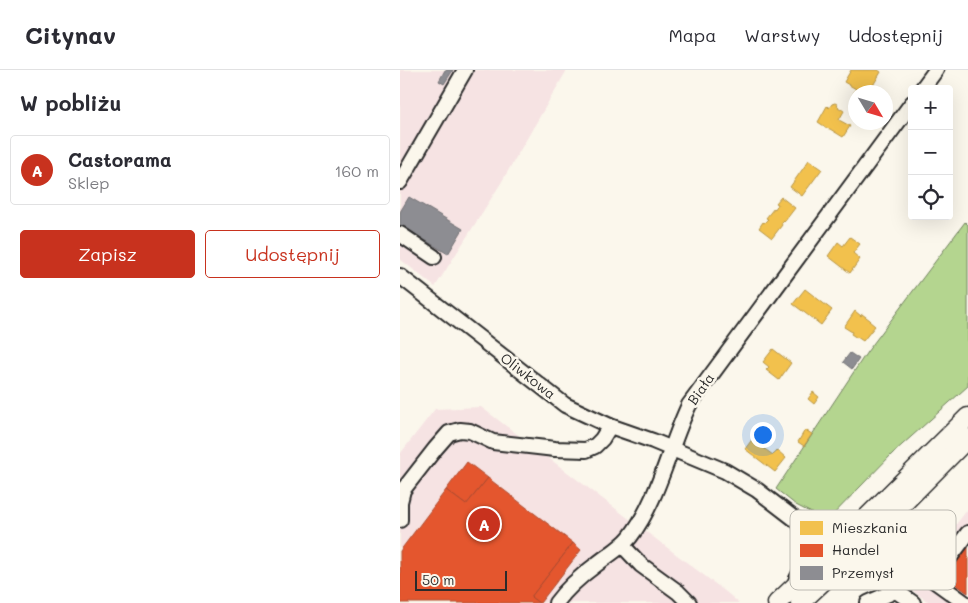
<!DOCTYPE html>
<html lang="pl">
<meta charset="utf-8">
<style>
body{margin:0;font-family:Mali,sans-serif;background:#f7f7f7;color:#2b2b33}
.controls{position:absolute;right:15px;top:15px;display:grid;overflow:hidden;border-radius:5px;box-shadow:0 5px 20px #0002}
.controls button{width:45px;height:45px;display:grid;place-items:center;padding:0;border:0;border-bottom:1px solid #e1e1e2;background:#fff;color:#2b2b33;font:25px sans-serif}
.compass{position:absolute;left:448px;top:15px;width:45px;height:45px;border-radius:50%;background:#fff;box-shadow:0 5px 20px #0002;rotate:128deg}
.scale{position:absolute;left:15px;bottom:12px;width:92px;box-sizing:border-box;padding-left:5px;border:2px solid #2b2b2b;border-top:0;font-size:14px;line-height:18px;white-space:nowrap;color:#2b2b2b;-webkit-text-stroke:4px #fbf7ec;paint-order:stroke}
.you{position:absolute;left:362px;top:364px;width:18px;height:18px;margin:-12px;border:4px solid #fff;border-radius:50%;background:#1a73e8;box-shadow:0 0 0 8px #1a73e833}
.badge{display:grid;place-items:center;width:32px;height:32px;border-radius:50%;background:#c8321e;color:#fff;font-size:16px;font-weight:700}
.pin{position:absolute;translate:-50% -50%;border:2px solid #fff;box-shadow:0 1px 5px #0006}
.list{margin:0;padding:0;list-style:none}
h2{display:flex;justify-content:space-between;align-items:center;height:65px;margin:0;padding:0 20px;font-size:21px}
h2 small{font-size:16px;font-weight:400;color:#7c7c81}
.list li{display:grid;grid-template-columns:32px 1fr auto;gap:15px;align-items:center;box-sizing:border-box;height:70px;margin:0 10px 10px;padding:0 10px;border:1px solid #e1e1e2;border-radius:5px}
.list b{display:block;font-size:19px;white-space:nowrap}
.list p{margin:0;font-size:16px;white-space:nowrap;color:#7c7c81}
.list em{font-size:16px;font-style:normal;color:#7c7c81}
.actions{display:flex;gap:10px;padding:15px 20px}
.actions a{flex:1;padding:11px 0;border:1px solid #c8321e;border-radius:5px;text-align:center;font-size:18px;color:#c8321e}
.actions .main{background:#c8321e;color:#fff}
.icon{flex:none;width:28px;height:28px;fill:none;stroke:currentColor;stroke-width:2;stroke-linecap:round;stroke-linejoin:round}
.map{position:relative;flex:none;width:568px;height:533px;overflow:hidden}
header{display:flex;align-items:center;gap:30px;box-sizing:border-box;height:70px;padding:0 25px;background:#fff;border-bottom:1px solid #e1e1e2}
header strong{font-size:24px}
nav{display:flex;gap:28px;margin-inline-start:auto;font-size:18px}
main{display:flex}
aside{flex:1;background:#fff}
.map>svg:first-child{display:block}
.built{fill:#f6e3e3}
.green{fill:#b4d58f;stroke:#70805d}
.homes{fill:#f2c14e;stroke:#b69444}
.shops{fill:#e4572e;stroke:#ac4a2d}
.industry{fill:#8d8d92;stroke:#707073}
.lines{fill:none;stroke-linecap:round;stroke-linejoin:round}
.minor-casing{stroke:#2b2b2b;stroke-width:18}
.major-casing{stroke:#2b2b2b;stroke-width:21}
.minor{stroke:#fbf7ec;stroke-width:14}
.major{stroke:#fbf7ec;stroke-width:18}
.labels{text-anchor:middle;stroke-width:5;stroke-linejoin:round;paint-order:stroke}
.street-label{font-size:14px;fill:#2b2b2b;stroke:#fbf7ec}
.key{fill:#fbf7ec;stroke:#bdbab2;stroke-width:1}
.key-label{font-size:14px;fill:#2b2b2b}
</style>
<header>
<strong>Citynav</strong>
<nav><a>Mapa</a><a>Warstwy</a><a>Udostępnij</a></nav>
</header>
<main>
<aside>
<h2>W pobliżu<small></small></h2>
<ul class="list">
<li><span class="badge">A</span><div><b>Castorama</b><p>Sklep</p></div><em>160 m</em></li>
</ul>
<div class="actions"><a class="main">Zapisz</a><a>Udostępnij</a></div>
</aside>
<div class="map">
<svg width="568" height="533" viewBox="0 0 568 533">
<rect width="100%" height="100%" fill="#fbf7ec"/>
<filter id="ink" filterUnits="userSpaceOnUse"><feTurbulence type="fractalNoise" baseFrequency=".02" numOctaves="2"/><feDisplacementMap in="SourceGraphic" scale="10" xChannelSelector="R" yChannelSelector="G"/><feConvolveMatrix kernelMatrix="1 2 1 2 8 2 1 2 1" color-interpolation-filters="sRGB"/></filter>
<g filter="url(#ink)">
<g class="built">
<path d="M0 0H167L101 113 35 217 0 189Z"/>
<path d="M81 337 326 522 339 533H0V384L35 339Z"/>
<path d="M568 439V533H530L507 517Z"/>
</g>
<path class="green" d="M565 152 568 155V316L493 383 427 451 396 435 376 419 467 282Z"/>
<g class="homes">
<path d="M451 0H478L481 2 469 22H456V29L452 27 456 19 444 12Z"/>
<path d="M435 33 437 34 438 37 444 41 439 50 450 56 443 67 430 59 425 58 424 56 418 52 427 36 429 38 432 34Z"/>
<path d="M409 90 422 99 402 126 390 117Z"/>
<path d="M381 127 395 138 385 151 384 150 381 153 382 155 372 168 359 158 363 152 364 153 368 149 366 148 374 138 375 139 378 134 376 133Z"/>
<path d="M450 167 460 174 453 183 460 189 450 203 428 186 438 172 443 176Z"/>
<path d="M405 219 432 240 421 255 393 234Z"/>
<path d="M455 241 461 246 462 244 470 250 469 251 475 256 463 271 457 267V268L451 264 452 262 444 257Z"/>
<path d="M373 279 391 293 379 310 366 300 369 297 363 292Z"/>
<path d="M413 322 419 327 414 334 408 329Z"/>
<path d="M359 360 369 367 362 377 373 385 377 380 386 388 375 402 345 379Z"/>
<path d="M405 360 412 364 404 376 398 372Z"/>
</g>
<g class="shops">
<path d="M67 392 88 408 66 435 46 420Z"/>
<path d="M88 408 173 473 131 527 139 533H0V481L46 420 66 435Z"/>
<path d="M173 473 181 480 140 533H139L131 527Z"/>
<path d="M568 473V523L544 506Z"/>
</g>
<g class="industry">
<path d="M45 0H53L44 14 39 11Z"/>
<path d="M9 127 63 159 48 184 0 155V142Z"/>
<path d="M450 283 459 289 452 299 443 292Z"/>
</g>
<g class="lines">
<g class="minor-casing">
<g id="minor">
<path d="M522 19 536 0"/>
<path d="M0 112 65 0"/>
<path d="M0 164 34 187"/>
<path d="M0 206 165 335 210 356 253 371 325 401 357 420 400 453 513 533"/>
<path d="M0 450V432L3 420 35 379 49 363 60 360 70 361 93 372 155 379 186 380 195 376 202 369 210 356"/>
<path d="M222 475 241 495 278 522 289 533"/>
<path d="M396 511C410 484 409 482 400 453"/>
<path d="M156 533C167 518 182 505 197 494 208 485 221 478 230 467 259 429 269 377 289 335L512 33"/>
<path d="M468 533 495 521"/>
<path d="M565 533 533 510 568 463"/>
</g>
</g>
<g class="major-casing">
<g id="major">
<path d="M377 533 454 460 568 347"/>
<path d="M400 533 466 471 568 368"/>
</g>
</g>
<use href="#minor" class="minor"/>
<use href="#major" class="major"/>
</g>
</g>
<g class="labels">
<g class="street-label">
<text transform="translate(128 306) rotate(38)" y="5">Oliwkowa</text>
<text transform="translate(301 319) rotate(-55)" y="5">Biała</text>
</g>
</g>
<rect x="390" y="440" width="166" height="80" rx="8" class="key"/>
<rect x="400" y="451" width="23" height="14" fill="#f2c14e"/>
<rect x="400" y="474" width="23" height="13" fill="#e4572e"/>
<rect x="400" y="496" width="23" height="14" fill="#8d8d92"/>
<g class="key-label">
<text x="432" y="463">Mieszkania</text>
<text x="432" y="485">Handel</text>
<text x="432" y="508">Przemysł</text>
</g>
</svg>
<div class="controls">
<button>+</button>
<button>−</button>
<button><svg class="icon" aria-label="locate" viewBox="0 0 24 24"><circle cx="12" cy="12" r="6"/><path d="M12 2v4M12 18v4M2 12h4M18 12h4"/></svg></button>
</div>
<svg class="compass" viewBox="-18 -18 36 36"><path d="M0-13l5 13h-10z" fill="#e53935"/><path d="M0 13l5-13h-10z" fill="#7c7c81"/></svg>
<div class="scale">50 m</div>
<div class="you"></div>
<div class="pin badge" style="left:84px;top:454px">A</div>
</div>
</main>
